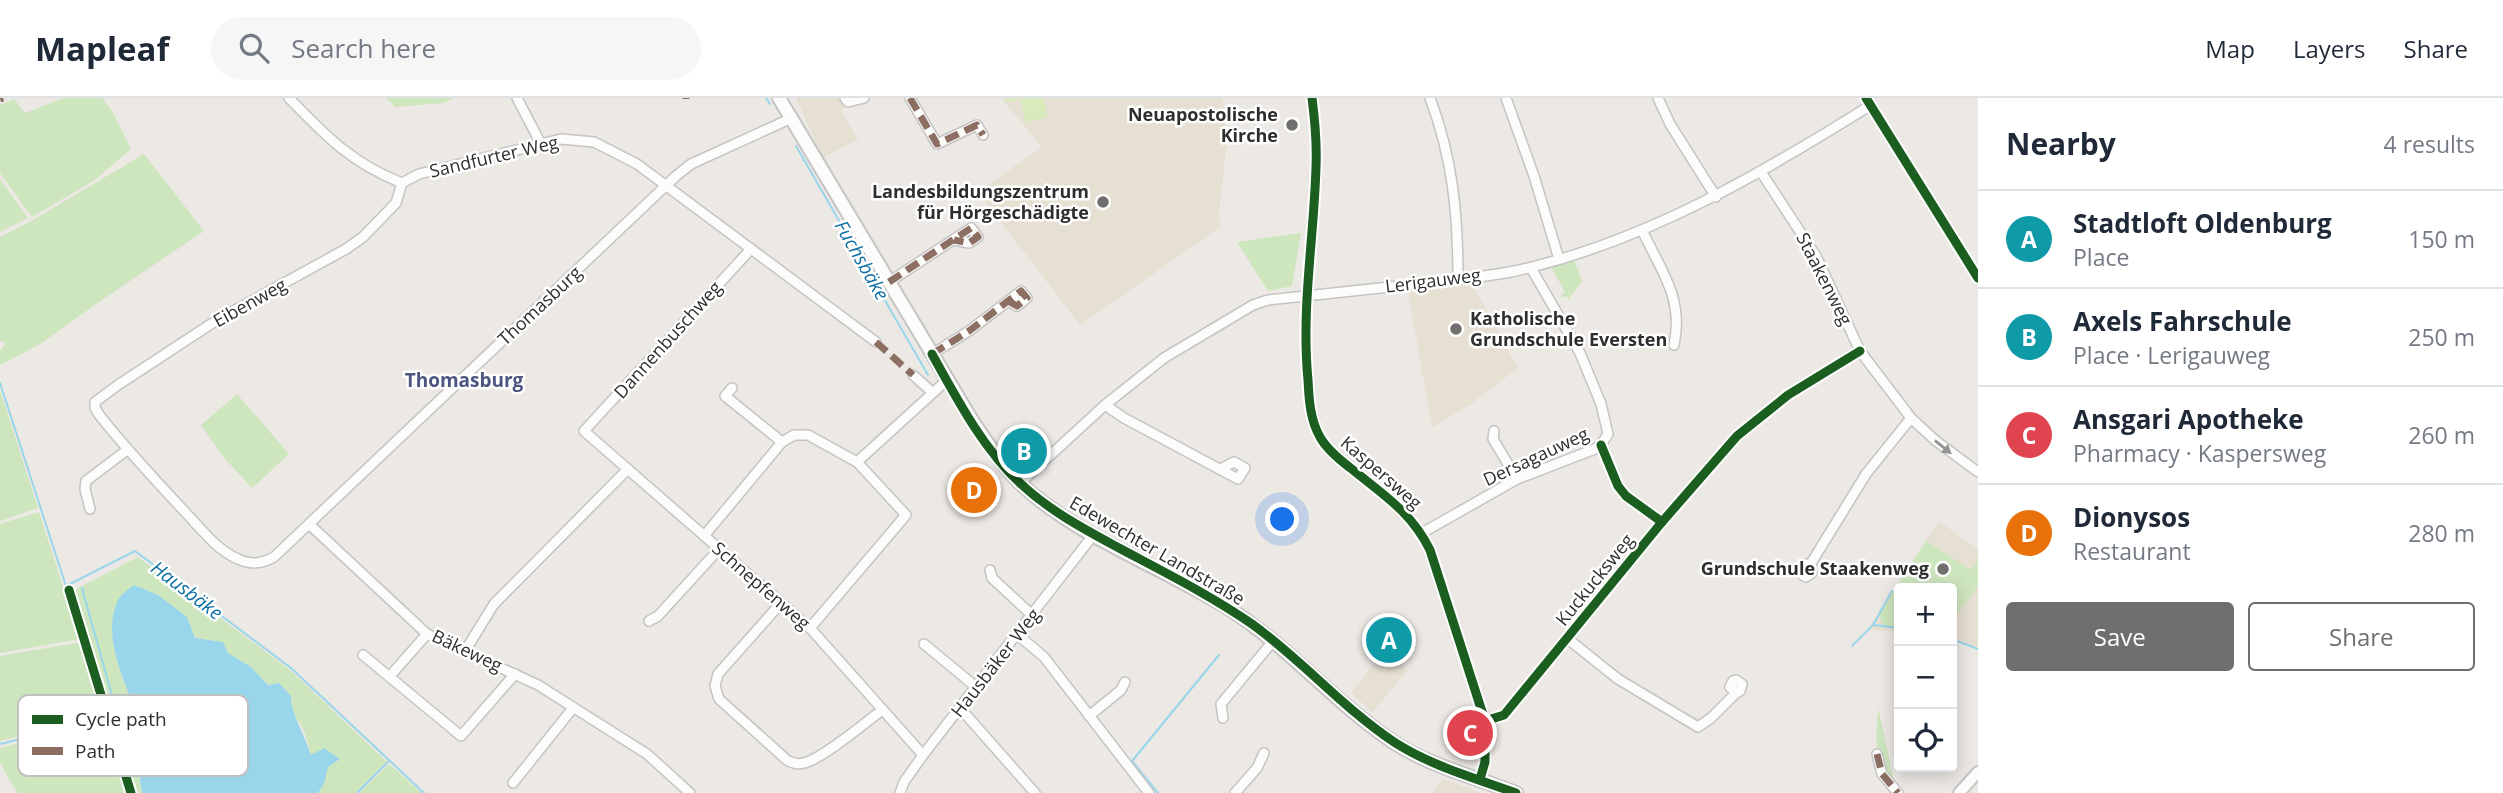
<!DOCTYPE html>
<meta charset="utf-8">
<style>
body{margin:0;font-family:"Open Sans",sans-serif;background:#f6f6f7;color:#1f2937}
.controls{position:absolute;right:21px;bottom:21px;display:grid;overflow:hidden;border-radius:7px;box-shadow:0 4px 18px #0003}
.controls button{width:63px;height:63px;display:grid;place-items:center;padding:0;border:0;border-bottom:2px solid #e0e1e3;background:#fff;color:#1f2937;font:35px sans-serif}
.you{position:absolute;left:1283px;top:422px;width:24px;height:24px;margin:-18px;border:5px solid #fff;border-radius:50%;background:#1a73e8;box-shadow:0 0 0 10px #1a73e833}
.badge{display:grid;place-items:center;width:46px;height:46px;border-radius:50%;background:#706f6e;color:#fff;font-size:23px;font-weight:700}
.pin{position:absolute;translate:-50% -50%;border:4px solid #fff;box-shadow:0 2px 7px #0006}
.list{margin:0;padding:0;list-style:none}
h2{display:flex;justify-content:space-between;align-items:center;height:91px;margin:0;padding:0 28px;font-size:30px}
h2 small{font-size:23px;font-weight:400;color:#747a83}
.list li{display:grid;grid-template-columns:46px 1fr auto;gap:21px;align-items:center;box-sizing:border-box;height:98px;padding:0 28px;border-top:2px solid #e0e1e3}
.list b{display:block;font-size:26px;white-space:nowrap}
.list p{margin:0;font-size:23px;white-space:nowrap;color:#747a83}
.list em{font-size:23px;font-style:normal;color:#747a83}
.actions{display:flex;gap:14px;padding:21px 28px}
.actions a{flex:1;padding:16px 0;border:2px solid #706f6e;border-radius:7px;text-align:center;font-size:24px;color:#706f6e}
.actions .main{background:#706f6e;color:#fff}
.icon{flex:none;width:38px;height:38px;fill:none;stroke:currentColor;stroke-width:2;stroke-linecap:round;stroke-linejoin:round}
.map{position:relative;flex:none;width:1978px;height:695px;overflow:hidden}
header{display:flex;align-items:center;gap:42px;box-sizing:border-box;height:98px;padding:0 35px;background:#fff;border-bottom:2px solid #e0e1e3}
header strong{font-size:33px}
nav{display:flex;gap:38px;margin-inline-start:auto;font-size:24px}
.search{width:490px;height:63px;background:#f6f6f7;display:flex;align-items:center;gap:18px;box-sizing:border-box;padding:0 24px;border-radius:38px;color:#747a83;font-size:26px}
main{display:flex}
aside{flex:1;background:#fff}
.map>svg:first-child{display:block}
.education{fill:#e6e0d3}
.green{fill:#cee6be}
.pitch{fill:#d9eabb}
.water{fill:#99d6ec}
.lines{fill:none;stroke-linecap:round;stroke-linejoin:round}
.stream{stroke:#99d6ec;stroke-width:2}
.minor-casing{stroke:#c5c4c5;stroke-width:12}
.tertiary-casing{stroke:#c5c4c5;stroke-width:14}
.secondary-casing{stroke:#c5c4c5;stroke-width:16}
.minor{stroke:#fcfcfb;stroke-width:9}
.tertiary{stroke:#fcfcfb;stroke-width:10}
.secondary{stroke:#fcfcfb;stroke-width:12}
.quiet{stroke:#8d6e63;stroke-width:7;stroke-dasharray:14 7;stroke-linecap:butt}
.cycleway-casing{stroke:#fff;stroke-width:13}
.cycleway{stroke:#1b5e20;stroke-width:9}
.oneway{fill:#959594}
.poi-dot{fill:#706f6e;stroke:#fff;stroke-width:2.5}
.labels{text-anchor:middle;stroke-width:5;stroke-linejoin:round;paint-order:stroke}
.poi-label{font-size:18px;font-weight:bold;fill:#2e2e2e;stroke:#fff;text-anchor:end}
.street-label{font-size:18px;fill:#2e2e2e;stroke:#fff}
.water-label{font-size:19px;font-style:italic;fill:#0d6fa3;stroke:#fff}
.neighbourhood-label{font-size:19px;font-weight:bold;fill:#4d5680;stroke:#fff}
.key{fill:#fff;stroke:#c0c0c0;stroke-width:2}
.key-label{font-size:19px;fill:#2e2e2e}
</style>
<header>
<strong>Mapleaf</strong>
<div class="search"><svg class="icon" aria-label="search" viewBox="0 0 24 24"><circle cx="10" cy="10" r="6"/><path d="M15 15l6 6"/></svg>Search here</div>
<nav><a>Map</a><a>Layers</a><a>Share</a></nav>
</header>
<main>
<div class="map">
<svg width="1978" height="695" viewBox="0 0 1978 695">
<rect width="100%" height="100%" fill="#ece8e4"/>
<g class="education">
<path d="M796 0H839L844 8 841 13 858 41 823 60Z"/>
<path d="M1001 0H1223L1226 52 1219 114 1220 129 1080 227 978 94 1042 49Z"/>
<path d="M1472 186 1518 270 1471 306 1432 330 1408 193Z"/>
<path d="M1939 423 1978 452V551L1952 542V490H1899V534L1868 531Z"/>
<path d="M1386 551 1407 573 1372 614 1351 595Z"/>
<path d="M1443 681 1463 688 1481 695H1432Z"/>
</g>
<g class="green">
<path d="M64 0H102L112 13 131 51 95 82 32 119 0 75V7L14 1 25 15Z"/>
<path d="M386 0H454L443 5 395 9Z"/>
<path d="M144 56 204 133 93 208 42 245 0 267V253L6 245 0 243V139L33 122Z"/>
<path d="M0 81 28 120 0 134Z"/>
<path d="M1301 135 1292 188 1268 193 1237 144Z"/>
<path d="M1574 162 1582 183 1568 202 1567 198 1563 200 1561 197 1565 194 1551 169Z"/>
<path d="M0 292 38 410 0 423Z"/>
<path d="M237 296 289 356 252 390 224 360 201 327Z"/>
<path d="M39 414 80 541 0 555V426Z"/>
<path d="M1926 443 1971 472 1978 463V489L1952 523V490H1899V530L1884 529 1879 516Z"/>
<path d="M138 459 289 571 387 664 355 695H318L324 686 327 669 340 661 311 657 305 635 291 610V598L279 585 268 587 251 569 228 555 223 544 195 540 172 508 158 497 122 578 135 610 125 622 136 654 142 695H135L74 492Z"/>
<path d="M82 544 104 617 0 643V558Z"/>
<path d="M1878 610 1895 687 1904 695H1898C1872 671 1876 643 1878 610Z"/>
<path d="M106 622 127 695H17L0 664V650Z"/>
<path d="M389 666 422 695H359Z"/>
</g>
<path class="pitch" d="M1006 0H1043L1047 19 1026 24 1020 1 1007 4Z"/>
<path class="water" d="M134 487 158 497 187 519 195 540 223 544 228 555 251 569 268 587 279 585 291 598C291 616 305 637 311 657L324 650 340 661 328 669 324 686 318 695H142L136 654 125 622 135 610C122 579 102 535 118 502 121 496 129 491 134 487Z"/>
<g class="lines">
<g class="stream">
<path d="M766 0 770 6"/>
<path d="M796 48 928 277"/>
<path d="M0 285 66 488 135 453 291 570 424 695"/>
<path d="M82 490 116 612 115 616"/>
<path d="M1874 527 1899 530"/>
<path d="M1952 541 1978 551"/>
<path d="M1852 548 1873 527 1892 493"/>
<path d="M0 646 105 620"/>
<path d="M357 695 388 664"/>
<path d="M1158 695 1132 663 1219 557"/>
</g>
<g class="minor-casing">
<g id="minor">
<path d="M289 0C326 38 351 65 402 85L419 76 561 41 594 44 637 66 876 244"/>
<path d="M517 0 541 46"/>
<path d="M845 0 848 4 864 0"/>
<path d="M910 0 937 46 977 27 983 37"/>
<path d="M1312 0C1315 23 1317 46 1316 69 1314 140 1301 210 1308 282 1309 301 1310 322 1320 339 1327 352 1341 363 1353 372 1385 398 1411 414 1430 452L1485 623V664L1480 681"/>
<path d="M1430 0C1453 61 1458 117 1458 182"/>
<path d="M1506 0 1534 78 1559 161"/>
<path d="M1658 0 1670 26 1716 99"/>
<path d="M1866 0 1978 180"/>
<path d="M1761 74 1816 158 1860 253 1911 320 1936 343 1978 374"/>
<path d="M402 85 396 105 363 139 346 151 217 222 118 287 95 304V310L100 318C127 352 156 383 186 415 201 431 217 452 238 461 251 467 261 466 274 459L676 78 691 66 792 20"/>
<path d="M1642 132C1661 173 1684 200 1674 247"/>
<path d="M751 151 584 333 810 530 923 657"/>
<path d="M889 184 971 130 978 139 969 145 954 142"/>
<path d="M932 256 969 233 1021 193 1027 200 1017 208 1010 204"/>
<path d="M913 277 932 294"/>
<path d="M732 290 725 298 782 344"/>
<path d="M1105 307 1124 320 1238 381 1245 370 1234 364 1220 371"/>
<path d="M1494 333 1493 341 1517 381"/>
<path d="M857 364 947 282"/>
<path d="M1020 385 1105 307 1164 260 1253 207 1268 202C1321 196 1374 191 1427 185 1461 181 1498 178 1532 169 1655 138 1764 74 1871 7"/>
<path d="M90 411 85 391 86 383 127 352"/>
<path d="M309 426 427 536 538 587 647 656 690 695"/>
<path d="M1422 435 1517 381 1595 351 1601 347 1608 336 1601 306 1580 255 1531 170"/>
<path d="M704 438 782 344 794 337H808L857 364 906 417 810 530"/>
<path d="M1810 467 1806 466 1801 470 1802 477 1806 479 1812 475 1810 467 1866 376 1911 320"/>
<path d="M990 472 992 480 1033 518"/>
<path d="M781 505 718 576 715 588 719 601 788 663C793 665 798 667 804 665 822 661 865 625 882 612"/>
<path d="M649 523 658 518 720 450"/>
<path d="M1018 537 1044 559 1149 695"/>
<path d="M1568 541 1618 581 1698 629 1711 620 1736 595 1740 593 1742 586 1736 582 1733 583 1730 589 1736 595"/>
<path d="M924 546 976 589"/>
<path d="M465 553 494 506 628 371"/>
<path d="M363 557 461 638 515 576"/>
<path d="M390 578 427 536"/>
<path d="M960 610 1035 695"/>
<path d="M1089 618 1121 592 1125 584"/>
<path d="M1223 620 1221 606 1273 543"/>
<path d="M1485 623 1504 617 1662 424 1737 338 1788 297 1860 253"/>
<path d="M1877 656 1882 676 1898 695"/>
<path d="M513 685 573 610"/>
<path d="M900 695 904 684 923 657 1094 436"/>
<path d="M1235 695 1257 670 1264 655"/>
</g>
</g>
<g class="tertiary-casing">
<path id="tertiary" d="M1959 695 1978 674"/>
</g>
<g class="secondary-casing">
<path id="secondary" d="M779 0 973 324C988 346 1003 369 1022 387 1081 441 1161 468 1228 510 1288 548 1334 604 1393 644 1430 668 1475 679 1516 695"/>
</g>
<use href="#minor" class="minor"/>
<use href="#tertiary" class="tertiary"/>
<use href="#secondary" class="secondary"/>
<g class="quiet">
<path d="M910 0 937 46 977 27 983 37"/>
<path d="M0 1 3 0"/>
<path d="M686 1V0"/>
<path d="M889 184 971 130 978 139 969 145 954 142"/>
<path d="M876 244 913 277"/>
<path d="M932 256 969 233 1021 193 1027 200 1017 208 1010 204"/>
<path d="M1877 656 1882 676 1898 695"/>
</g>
<g class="cycleway-casing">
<g id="cycleway">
<path d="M1312 0C1315 23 1317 46 1316 69 1314 140 1301 210 1308 282 1309 301 1310 322 1320 339 1327 352 1341 363 1353 372 1385 398 1411 414 1430 452L1485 623V664L1480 681"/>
<path d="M1866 0 1978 180"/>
<path d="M932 256C957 301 983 351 1021 386 1050 413 1084 431 1119 450 1164 474 1210 497 1252 526 1302 562 1343 610 1394 644 1431 668 1475 680 1516 695"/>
<path d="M1601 347 1618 388 1626 398 1662 424"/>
<path d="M69 492 131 695"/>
<path d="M1485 623 1504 617 1662 424 1737 338 1788 297 1860 253"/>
</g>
</g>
<use href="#cycleway" class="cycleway"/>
</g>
<defs><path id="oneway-solid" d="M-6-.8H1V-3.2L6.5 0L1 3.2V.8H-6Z" transform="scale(1.75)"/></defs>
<use class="oneway" href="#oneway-solid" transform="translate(1943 349) rotate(39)"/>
<g class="poi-dot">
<circle cx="1292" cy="27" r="7"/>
<circle cx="1103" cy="104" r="7"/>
<circle cx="1456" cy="231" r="7"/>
<circle cx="1943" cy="471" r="7"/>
</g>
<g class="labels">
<g class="poi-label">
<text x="1278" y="23">Neuapostolische<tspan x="1278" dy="21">Kirche</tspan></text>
<text x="1089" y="100">Landesbildungszentrum<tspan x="1089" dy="21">für Hörgeschädigte</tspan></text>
<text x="1470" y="227" text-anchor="start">Katholische<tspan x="1470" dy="21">Grundschule Eversten</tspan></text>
<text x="1929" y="477">Grundschule Staakenweg</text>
</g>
<g class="street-label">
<text transform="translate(494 59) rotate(-13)" y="6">Sandfurter Weg</text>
<text transform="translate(1824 181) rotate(63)" y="6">Staakenweg</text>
<text transform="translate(1433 183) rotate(-7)" y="6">Lerigauweg</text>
<text transform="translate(250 205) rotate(-29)" y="6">Eibenweg</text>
<text transform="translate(540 208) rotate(-43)" y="6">Thomasburg</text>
<text transform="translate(668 242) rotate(-48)" y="6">Dannenbuschweg</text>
<text transform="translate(1536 359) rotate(-25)" y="6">Dersagauweg</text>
<text transform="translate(1381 375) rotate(41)" y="6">Kaspersweg</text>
<text transform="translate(1157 453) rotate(30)" y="6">Edewechter Landstraße</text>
<text transform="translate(1595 482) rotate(-51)" y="6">Kuckucksweg</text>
<text transform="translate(761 488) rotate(41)" y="6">Schnepfenweg</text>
<text transform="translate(467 553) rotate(25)" y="6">Bäkeweg</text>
<text transform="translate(996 565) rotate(-52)" y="6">Hausbäker Weg</text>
</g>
<g class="water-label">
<text transform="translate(862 162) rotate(60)" y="7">Fuchsbäke</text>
<text transform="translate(187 492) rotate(37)" y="7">Hausbäke</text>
</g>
<g class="neighbourhood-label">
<text x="464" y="289">Thomasburg</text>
</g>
</g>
<rect x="18" y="597" width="230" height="81" rx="10" class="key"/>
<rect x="32" y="617" width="31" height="9" fill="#1b5e20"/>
<rect x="32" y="649" width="31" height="8" fill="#8d6e63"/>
<g class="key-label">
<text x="75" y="628">Cycle path</text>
<text x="75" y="660">Path</text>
</g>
</svg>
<div class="controls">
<button>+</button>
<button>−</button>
<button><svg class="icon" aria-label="locate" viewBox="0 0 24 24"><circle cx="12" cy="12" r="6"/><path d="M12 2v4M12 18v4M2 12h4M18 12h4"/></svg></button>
</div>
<div class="you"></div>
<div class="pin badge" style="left:1389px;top:542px;background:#0f9aa8">A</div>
<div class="pin badge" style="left:1024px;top:353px;background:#0f9aa8">B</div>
<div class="pin badge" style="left:1470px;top:635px;background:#e0444e">C</div>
<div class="pin badge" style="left:974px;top:392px;background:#e8710a">D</div>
</div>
<aside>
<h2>Nearby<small>4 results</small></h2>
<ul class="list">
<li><span class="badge" style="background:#0f9aa8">A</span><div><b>Stadtloft Oldenburg</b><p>Place</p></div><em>150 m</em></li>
<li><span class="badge" style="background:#0f9aa8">B</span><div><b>Axels Fahrschule</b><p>Place · Lerigauweg</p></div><em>250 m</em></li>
<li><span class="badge" style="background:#e0444e">C</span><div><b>Ansgari Apotheke</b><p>Pharmacy · Kaspersweg</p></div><em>260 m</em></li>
<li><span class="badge" style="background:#e8710a">D</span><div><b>Dionysos</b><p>Restaurant</p></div><em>280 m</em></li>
</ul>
<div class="actions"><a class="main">Save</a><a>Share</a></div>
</aside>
</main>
